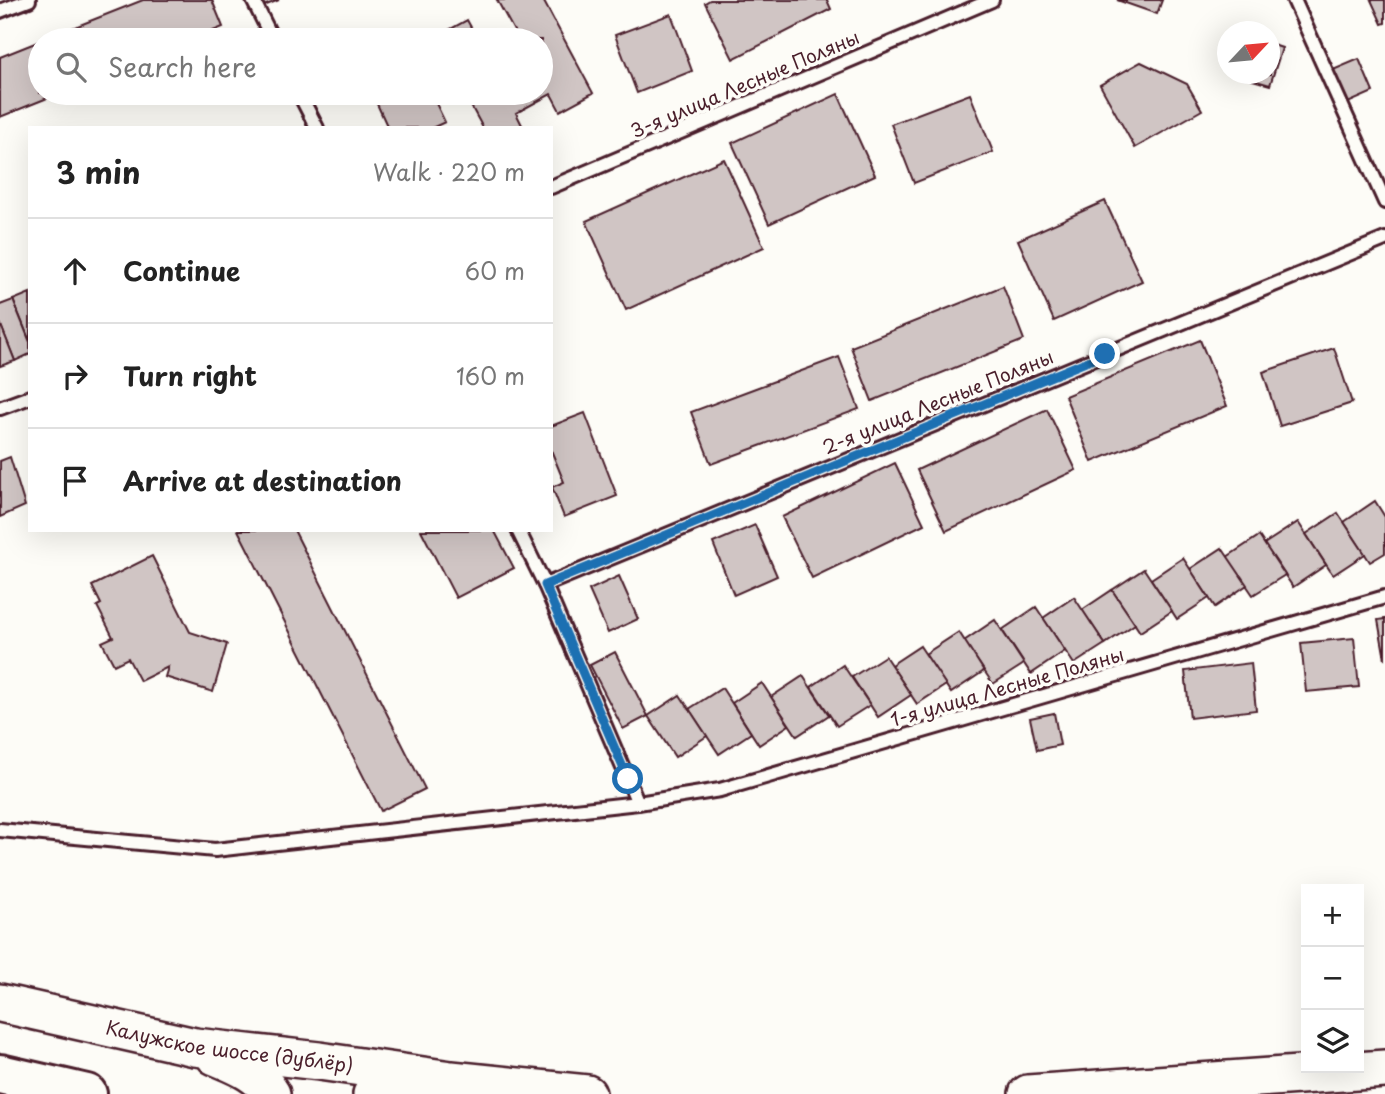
<!DOCTYPE html>
<meta charset="utf-8">
<style>
body{margin:0;font-family:"Playpen Sans",sans-serif;background:#f2f2f2;color:#222}
.controls{position:absolute;right:21px;bottom:21px;display:grid;overflow:hidden;border-radius:0px;box-shadow:0 7px 28px #0002}
.controls button{width:63px;height:63px;display:grid;place-items:center;padding:0;border:0;border-bottom:2px solid #e0e0e0;background:#fff;color:#222;font:35px sans-serif}
.compass{position:absolute;left:1217px;top:21px;width:63px;height:63px;border-radius:50%;background:#fff;box-shadow:0 7px 28px #0002;rotate:64deg}
.stop{position:absolute;width:21px;height:21px;margin:-16px;border:5px solid #1f6fb2;border-radius:50%;background:#fff}
.stop.end{background:#1f6fb2;border-color:#fff;box-shadow:0 2px 7px #0008}
.list{margin:0;padding:0;list-style:none}
h2{display:flex;justify-content:space-between;align-items:center;height:91px;margin:0;padding:0 28px;font-size:30px}
h2 small{font-size:23px;font-weight:400;color:#767676}
.list li{display:grid;grid-template-columns:46px 1fr auto;gap:21px;align-items:center;box-sizing:border-box;height:105px;padding:0 28px;border-top:2px solid #e0e0e0}
.list b{display:block;font-size:26px;white-space:nowrap}
.list em{font-size:23px;font-style:normal;color:#767676}
.icon{flex:none;width:38px;height:38px;fill:none;stroke:currentColor;stroke-width:2;stroke-linecap:round;stroke-linejoin:round}
.map{position:relative;flex:none;width:1385px;height:1094px;overflow:hidden}
.search{position:absolute;background:#fff;box-shadow:0 7px 28px #0002;left:28px;top:28px;width:525px;height:77px;display:flex;align-items:center;gap:18px;box-sizing:border-box;padding:0 24px;border-radius:38px;color:#767676;font-size:26px}
.panel{position:absolute;background:#fff;box-shadow:0 7px 28px #0002;left:28px;top:126px;width:525px;height:406px;border-radius:0px}
.map>svg:first-child{display:block}
.building{fill:#d0c5c4;stroke:#4a1f2b;stroke-width:2}
.lines{fill:none;stroke-linecap:round;stroke-linejoin:round}
.service-casing{stroke:#4a1f2b;stroke-width:18}
.tertiary-casing{stroke:#4a1f2b;stroke-width:38}
.secondary-casing{stroke:#4a1f2b;stroke-width:42}
.trunk-casing{stroke:#4a1f2b;stroke-width:44}
.service{stroke:#fdfcf7;stroke-width:12}
.tertiary{stroke:#fdfcf7;stroke-width:33}
.secondary{stroke:#fdfcf7;stroke-width:37}
.trunk{stroke:#fdfcf7;stroke-width:38}
.route{stroke:#1f6fb2;stroke-width:9}
.labels{text-anchor:middle;stroke-width:7;stroke-linejoin:round;paint-order:stroke}
.street-label{font-size:19px;fill:#4a1f2b;stroke:#fdfcf7}
</style>
<div class="map">
<svg width="1385" height="1094" viewBox="0 0 1385 1094">
<rect width="100%" height="100%" fill="#fdfcf7"/>
<filter id="ink" filterUnits="userSpaceOnUse"><feTurbulence type="fractalNoise" baseFrequency=".0143" numOctaves="2"/><feDisplacementMap in="SourceGraphic" scale="14" xChannelSelector="R" yChannelSelector="G"/><feConvolveMatrix kernelMatrix="1 2 1 2 8 2 1 2 1" color-interpolation-filters="sRGB"/></filter>
<g filter="url(#ink)">
<g class="building">
<path d="M143 0H212L223 27 191 40H42Z"/>
<path d="M261 0H279L264 6Z"/>
<path d="M497 0H543L593 93 560 111 551 94 516 113 522 125 518 128H483L464 93H541V40H519Z"/>
<path d="M710 0H827L831 9 733 59 705 3Z"/>
<path d="M1117 0H1162L1157 14Z"/>
<path d="M1371 0H1385V23L1382 24Z"/>
<path d="M671 14 692 71 637 93 615 35Z"/>
<path d="M467 20 478 40H436L434 38Z"/>
<path d="M40 41V93H60L0 117V57Z"/>
<path d="M1270 44 1282 48 1270 85 1232 74H1270Z"/>
<path d="M1359 59 1373 92 1348 103 1333 70Z"/>
<path d="M1141 62 1187 84 1202 110 1135 148 1100 85Z"/>
<path d="M372 93H431L445 122 432 128H388Z"/>
<path d="M838 94 875 175 769 224 732 143Z"/>
<path d="M970 94 993 152 914 183 891 124Z"/>
<path d="M724 159 764 247 626 310 586 221Z"/>
<path d="M1105 201 1142 281 1054 321 1018 240Z"/>
<path d="M1003 286 1024 340 872 401 851 347Z"/>
<path d="M30 293V342L13 300Z"/>
<path d="M13 300 30 342V354L15 361 0 323V305Z"/>
<path d="M0 323 15 361 0 366Z"/>
<path d="M1200 340 1227 406 1092 462 1065 396Z"/>
<path d="M1334 348 1352 403 1280 426 1263 372Z"/>
<path d="M839 357 859 409 711 464 691 412Z"/>
<path d="M1047 409 1076 470 946 531 917 470Z"/>
<path d="M585 413 617 496 564 517 552 487 564 482 551 450V426Z"/>
<path d="M10 457 25 506 0 517V461Z"/>
<path d="M895 463 924 524 812 578 782 517Z"/>
<path d="M1375 501 1385 517V553L1370 562 1344 522Z"/>
<path d="M1338 513 1365 554 1333 575 1306 534Z"/>
<path d="M1298 522 1326 565 1293 587 1264 544Z"/>
<path d="M755 525 777 576 734 595 713 543Z"/>
<path d="M238 530H294L425 789 381 811Z"/>
<path d="M421 530H494L514 568 456 598Z"/>
<path d="M1259 536 1285 575 1253 595 1227 557Z"/>
<path d="M1222 548 1247 585 1215 607 1190 569Z"/>
<path d="M152 556 190 632 227 644 213 692 165 677 168 667 140 681 128 658 114 665 102 642 113 637 97 606 101 604 92 586Z"/>
<path d="M1183 558 1209 598 1177 619 1151 579Z"/>
<path d="M1144 569 1172 611 1140 632 1112 590Z"/>
<path d="M619 576 638 619 608 633 589 590Z"/>
<path d="M1112 590 1135 624 1105 644 1082 610Z"/>
<path d="M1074 597 1105 644 1074 664 1043 618Z"/>
<path d="M1036 607 1065 651 1031 674 1002 630Z"/>
<path d="M1385 619V659L1378 620Z"/>
<path d="M995 620 1024 664 993 684 964 641Z"/>
<path d="M959 632 984 671 951 693 925 654Z"/>
<path d="M1354 638 1359 687 1306 692 1301 643Z"/>
<path d="M920 646 946 685 917 704 891 665Z"/>
<path d="M615 652 648 716 623 729 590 665Z"/>
<path d="M885 656 911 695 878 717 852 677Z"/>
<path d="M1251 663 1256 710 1190 718 1185 671Z"/>
<path d="M843 665 870 705 837 726 811 687Z"/>
<path d="M803 676 829 715 797 736 771 697Z"/>
<path d="M762 683 789 725 759 745 732 703Z"/>
<path d="M722 688 751 733 719 754 689 709Z"/>
<path d="M680 695 707 736 675 757 648 716Z"/>
<path d="M1054 713 1060 745 1037 750 1030 718Z"/>
</g>
<g class="lines">
<g class="service-casing">
<g id="service">
<path d="M253 0 273 40"/>
<path d="M1294 0 1385 202"/>
<path d="M0 11 29 0"/>
<path d="M299 93 317 128"/>
<path d="M551 187 992 0"/>
<path d="M0 408 30 397"/>
<path d="M518 530 545 585 638 803"/>
<path d="M545 585 1385 239"/>
<path d="M0 830 215 850 638 803 720 790 1385 597"/>
</g>
</g>
<g class="tertiary-casing">
<path id="tertiary" d="M370 1094 389 1085 425 1082"/>
</g>
<g class="secondary-casing">
<g id="secondary">
<path id="s1" d="M0 1003 195 1047 319 1061 451 1080 587 1094"/>
<path d="M215 1056C236 1065 259 1073 271 1094"/>
<path d="M1028 1094 1385 1069"/>
</g>
</g>
<g class="trunk-casing">
<path id="trunk" d="M0 1074 87 1094"/>
</g>
<use href="#service" class="service"/>
<use href="#tertiary" class="tertiary"/>
<use href="#secondary" class="secondary"/>
<use href="#trunk" class="trunk"/>
</g>
</g>
<g class="lines" filter="url(#ink)">
<path class="route" d="M628 779 545 585 1105 354"/>
</g>
<g class="labels">
<g class="street-label">
<text transform="translate(745 84) rotate(-23)" y="7">3-я улица Лесные Поляны</text>
<text transform="translate(938 402) rotate(-22)" y="7">2-я улица Лесные Поляны</text>
<text transform="translate(1007 687) rotate(-16)" y="7">1-я улица Лесные Поляны</text>
<text dy="7" stroke="none"><textPath href="#s1" startOffset="234">Калужское шоссе (дублёр)</textPath></text>
</g>
</g>
</svg>
<div class="controls">
<button>+</button>
<button>−</button>
<button><svg class="icon" aria-label="layers" viewBox="0 0 24 24"><path d="M12 4l9 5-9 5-9-5zM3 14l9 5 9-5"/></svg></button>
</div>
<svg class="compass" viewBox="-18 -18 36 36"><path d="M0-13l5 13h-10z" fill="#e53935"/><path d="M0 13l5-13h-10z" fill="#767676"/></svg>
<div class="stop" style="left:628px;top:779px"></div>
<div class="stop end" style="left:1105px;top:354px"></div>
<div class="search"><svg class="icon" aria-label="search" viewBox="0 0 24 24"><circle cx="10" cy="10" r="6"/><path d="M15 15l6 6"/></svg>Search here</div>
<section class="panel">
<h2>3 min<small>Walk · 220 m</small></h2>
<ul class="list">
<li><svg class="icon" aria-label="ahead" viewBox="0 0 24 24"><path d="M12 20V5M6 11l6-6 6 6"/></svg><div><b>Continue</b></div><em>60 m</em></li>
<li><svg class="icon" aria-label="right" viewBox="0 0 24 24"><path d="M7 20v-9h11M14 6l5 5-5 5"/></svg><div><b>Turn right</b></div><em>160 m</em></li>
<li><svg class="icon" aria-label="arrive" viewBox="0 0 24 24"><path d="M6 21V4h12l-3 4 3 4H6"/></svg><div><b>Arrive at destination</b></div></li>
</ul>
</section>
</div>
